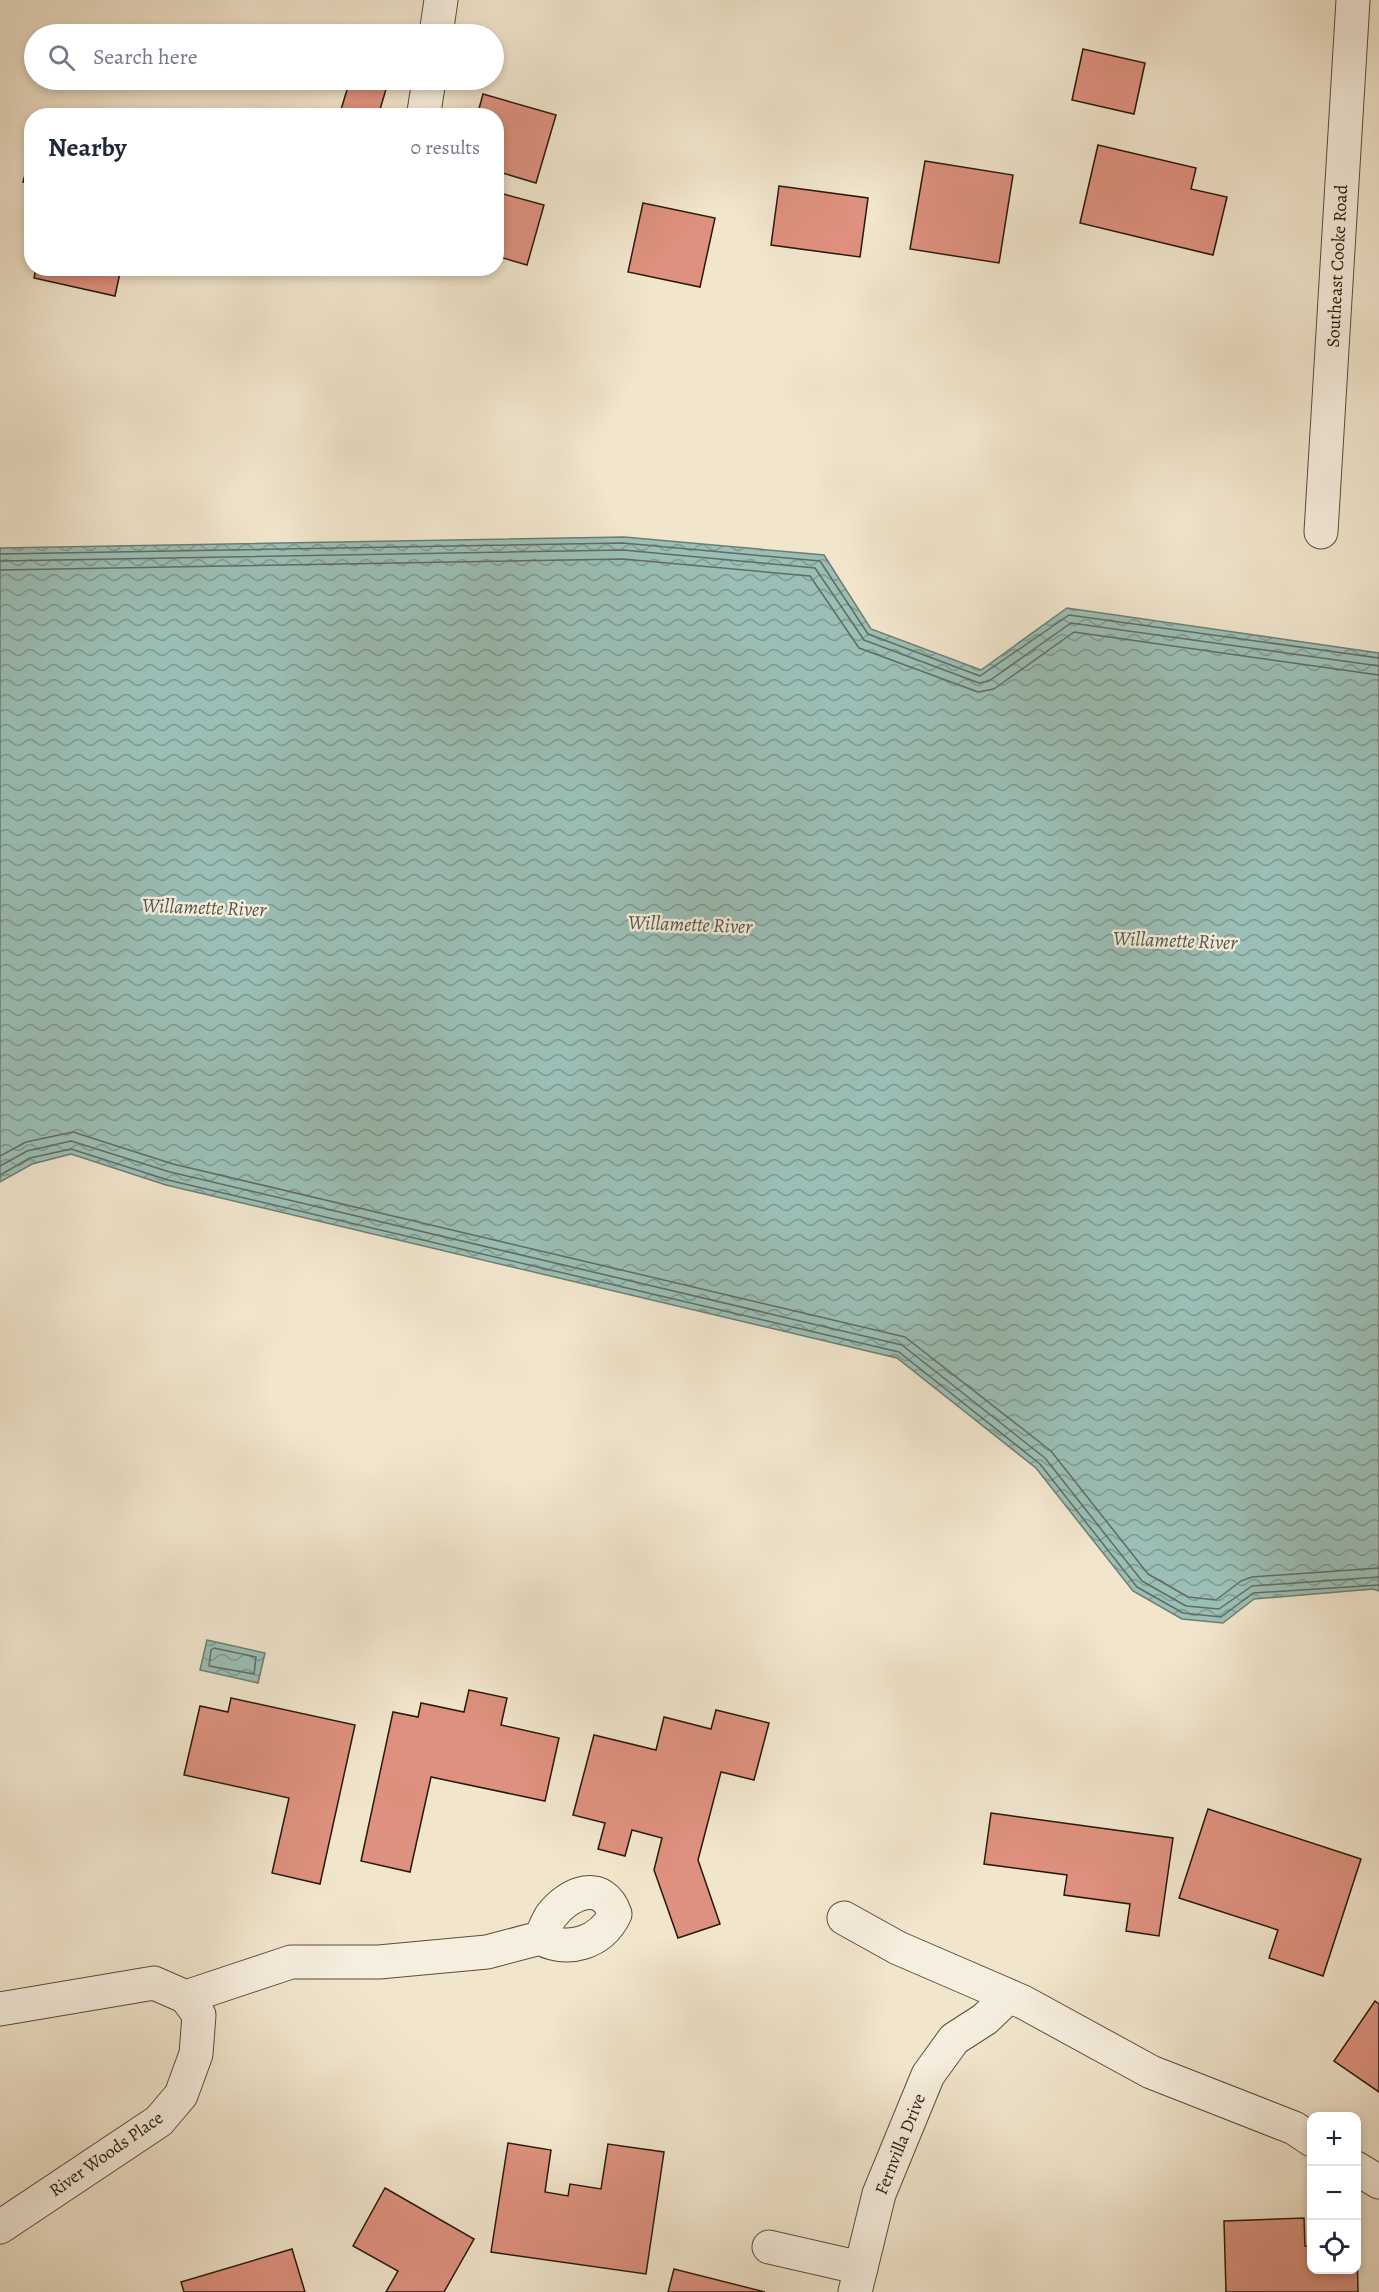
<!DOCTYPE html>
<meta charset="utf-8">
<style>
body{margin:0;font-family:Alegreya,serif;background:#f2f2f3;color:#1f2937}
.controls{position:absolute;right:18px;bottom:18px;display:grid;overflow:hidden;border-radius:12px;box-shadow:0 3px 9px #0003}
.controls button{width:54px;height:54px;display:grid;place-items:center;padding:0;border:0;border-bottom:2px solid #e0e1e3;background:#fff;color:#1f2937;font:30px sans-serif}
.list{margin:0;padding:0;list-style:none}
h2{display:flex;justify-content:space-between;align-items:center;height:78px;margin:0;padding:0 24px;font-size:26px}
h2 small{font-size:20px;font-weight:400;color:#747a83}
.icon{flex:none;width:33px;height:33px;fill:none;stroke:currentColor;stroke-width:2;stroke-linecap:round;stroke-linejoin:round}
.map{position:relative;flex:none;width:1379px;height:2292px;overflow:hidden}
.search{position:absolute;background:#fff;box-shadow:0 3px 9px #0003;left:24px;top:24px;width:480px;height:66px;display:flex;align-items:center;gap:15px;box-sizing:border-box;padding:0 21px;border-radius:33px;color:#747a83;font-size:22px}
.panel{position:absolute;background:#fff;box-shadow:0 3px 9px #0003;left:24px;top:108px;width:480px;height:168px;border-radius:24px}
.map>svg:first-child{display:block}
.water{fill:url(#water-waves);stroke:#6d7d72;stroke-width:1.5}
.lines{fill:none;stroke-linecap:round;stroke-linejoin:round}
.shore{stroke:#616c61;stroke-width:1.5}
.building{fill:#de917e;stroke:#271a0c;stroke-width:1.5}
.minor-casing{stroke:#5a4d3c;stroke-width:35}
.minor{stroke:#f6eede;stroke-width:33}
.labels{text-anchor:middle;stroke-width:5;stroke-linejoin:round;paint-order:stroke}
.street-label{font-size:18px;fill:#271a0c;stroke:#f6eede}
.water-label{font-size:20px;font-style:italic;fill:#505448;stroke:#f6eede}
</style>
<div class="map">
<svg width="1379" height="2292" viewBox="0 0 1379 2292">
<defs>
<pattern id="water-waves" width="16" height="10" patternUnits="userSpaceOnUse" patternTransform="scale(1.5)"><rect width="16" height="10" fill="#9bbfb6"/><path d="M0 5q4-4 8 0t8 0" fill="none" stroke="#7e9a92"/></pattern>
</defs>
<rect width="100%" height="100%" fill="#f1e5cc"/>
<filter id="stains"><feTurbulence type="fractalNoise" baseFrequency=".00333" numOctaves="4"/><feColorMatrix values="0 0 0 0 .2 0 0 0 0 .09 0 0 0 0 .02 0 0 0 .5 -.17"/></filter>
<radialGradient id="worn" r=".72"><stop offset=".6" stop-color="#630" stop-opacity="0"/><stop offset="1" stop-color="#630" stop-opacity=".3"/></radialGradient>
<g class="water">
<path d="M624 537 824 555 871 629 981 670 1067 608 1379 653V1591L1373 1589 1254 1599 1223 1623 1182 1619 1133 1591 1036 1468 897 1358 166 1185 71 1154 32 1164 0 1182V548Z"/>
<path d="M207 1640 265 1653 258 1683 200 1670Z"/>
</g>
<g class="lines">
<g class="shore">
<path d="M0 554 623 543 820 561 868 634 980 676 1069 615 1379 658"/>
<path d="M0 561 623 550 815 568 864 640 979 683 989 681 1071 623 1379 666"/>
<path d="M0 570 623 559 810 576 859 648 978 692 994 689 1074 632 1379 675"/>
<path d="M0 1156 26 1142 73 1132 173 1164 905 1337 1051 1451 1148 1574 1188 1597 1216 1600 1241 1581 1252 1577 1379 1568"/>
<path d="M0 1166 27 1151 71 1141 170 1172 902 1345 1045 1458 1142 1581 1186 1606 1219 1609 1252 1586 1379 1577"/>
<path d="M0 1175 30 1158 71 1149 168 1180 899 1352 1040 1464 1137 1587 1183 1613 1221 1617 1253 1593 1379 1585"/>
<path d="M214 1648 256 1657 254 1674 209 1666 211 1650Z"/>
</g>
</g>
<g class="building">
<path d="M1083 49 1145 63 1134 114 1072 100Z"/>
<path d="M350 80H368L387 86 378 116H339Z"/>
<path d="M483 94 556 115 536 183 496 171V116H477Z"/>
<path d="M1098 145 1196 168 1191 189 1227 197 1213 255 1080 223Z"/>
<path d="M32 148V184L23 182Z"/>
<path d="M925 161 1013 175 999 263 910 249Z"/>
<path d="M779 186 868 198 860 257 771 245Z"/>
<path d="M496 192 544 205 527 265 496 256Z"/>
<path d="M643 203 715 218 700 287 628 272Z"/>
<path d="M36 268H121L115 296 34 278Z"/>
<path d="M469 1690 507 1698 501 1725 559 1738 545 1801 431 1777 410 1872 361 1861 393 1712 418 1717 421 1703 464 1712Z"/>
<path d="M231 1698 355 1725 320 1884 272 1873 289 1798 184 1775 200 1706 228 1712Z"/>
<path d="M716 1710 769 1723 754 1780 721 1772 698 1860 720 1924 678 1938 654 1870 662 1838 632 1830 625 1856 598 1849 605 1823 573 1815 594 1735 656 1750 664 1717 711 1729Z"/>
<path d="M1208 1809 1361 1859 1323 1976 1269 1958 1278 1930 1179 1898Z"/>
<path d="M991 1813 1173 1838 1159 1936 1126 1931 1130 1904 1064 1895 1067 1875 984 1864Z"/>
<path d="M1375 2001 1379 2004V2092L1334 2061Z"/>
<path d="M508 2143 551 2150 545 2192 568 2196 570 2184 601 2189 608 2144 664 2152 646 2274 491 2252Z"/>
<path d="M385 2188 474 2239 444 2292H386L398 2271 353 2246Z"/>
<path d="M1304 2218 1305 2246H1312V2270H1356L1357 2244 1358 2292H1226L1224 2221Z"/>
<path d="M292 2249 305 2292H184L181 2282Z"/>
<path d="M674 2269 765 2292H668Z"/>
</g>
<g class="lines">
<g class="minor-casing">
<g id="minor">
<path d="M436 34 441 0"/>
<path d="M424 112 429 80"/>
<path d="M1321 532 1353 0"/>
<path d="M844 1918 898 1948 1023 2002 1151 2072 1294 2128 1312 2140"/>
<path d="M186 1997 291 1962H379L487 1952 540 1938C544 1931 547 1922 551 1916 569 1892 603 1879 615 1914 601 1943 568 1953 540 1938"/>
<path d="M0 2009 154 1983 186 1997"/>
<path d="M1356 2168 1379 2182"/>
<path d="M0 2227 159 2121 181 2095 196 2054 199 2015 186 1997"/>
<path d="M769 2247 861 2268"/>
<path d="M855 2292 879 2194 928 2075 954 2039 985 2019 1009 1996"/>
</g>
</g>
<use href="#minor" class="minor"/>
</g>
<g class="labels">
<g class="street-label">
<text transform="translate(1337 266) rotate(-87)" y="6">Southeast Cooke Road</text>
<text transform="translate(900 2144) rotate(-68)" y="6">Fernvilla Drive</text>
<text transform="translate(106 2154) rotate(-35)" y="6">River Woods Place</text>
</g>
<g class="water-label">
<text transform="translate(204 907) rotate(2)" y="7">Willamette River</text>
<text transform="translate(690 924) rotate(2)" y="7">Willamette River</text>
<text transform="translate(1175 940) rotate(2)" y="7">Willamette River</text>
</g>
</g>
<rect width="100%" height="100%" filter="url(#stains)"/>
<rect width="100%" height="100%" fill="url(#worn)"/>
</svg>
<div class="controls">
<button>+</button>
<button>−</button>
<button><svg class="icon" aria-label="locate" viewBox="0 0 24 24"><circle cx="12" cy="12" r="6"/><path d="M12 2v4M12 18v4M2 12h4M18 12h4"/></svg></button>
</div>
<div class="search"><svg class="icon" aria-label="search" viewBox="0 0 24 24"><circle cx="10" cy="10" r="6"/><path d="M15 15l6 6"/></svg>Search here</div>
<section class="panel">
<h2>Nearby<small>0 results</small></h2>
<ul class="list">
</ul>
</section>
</div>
